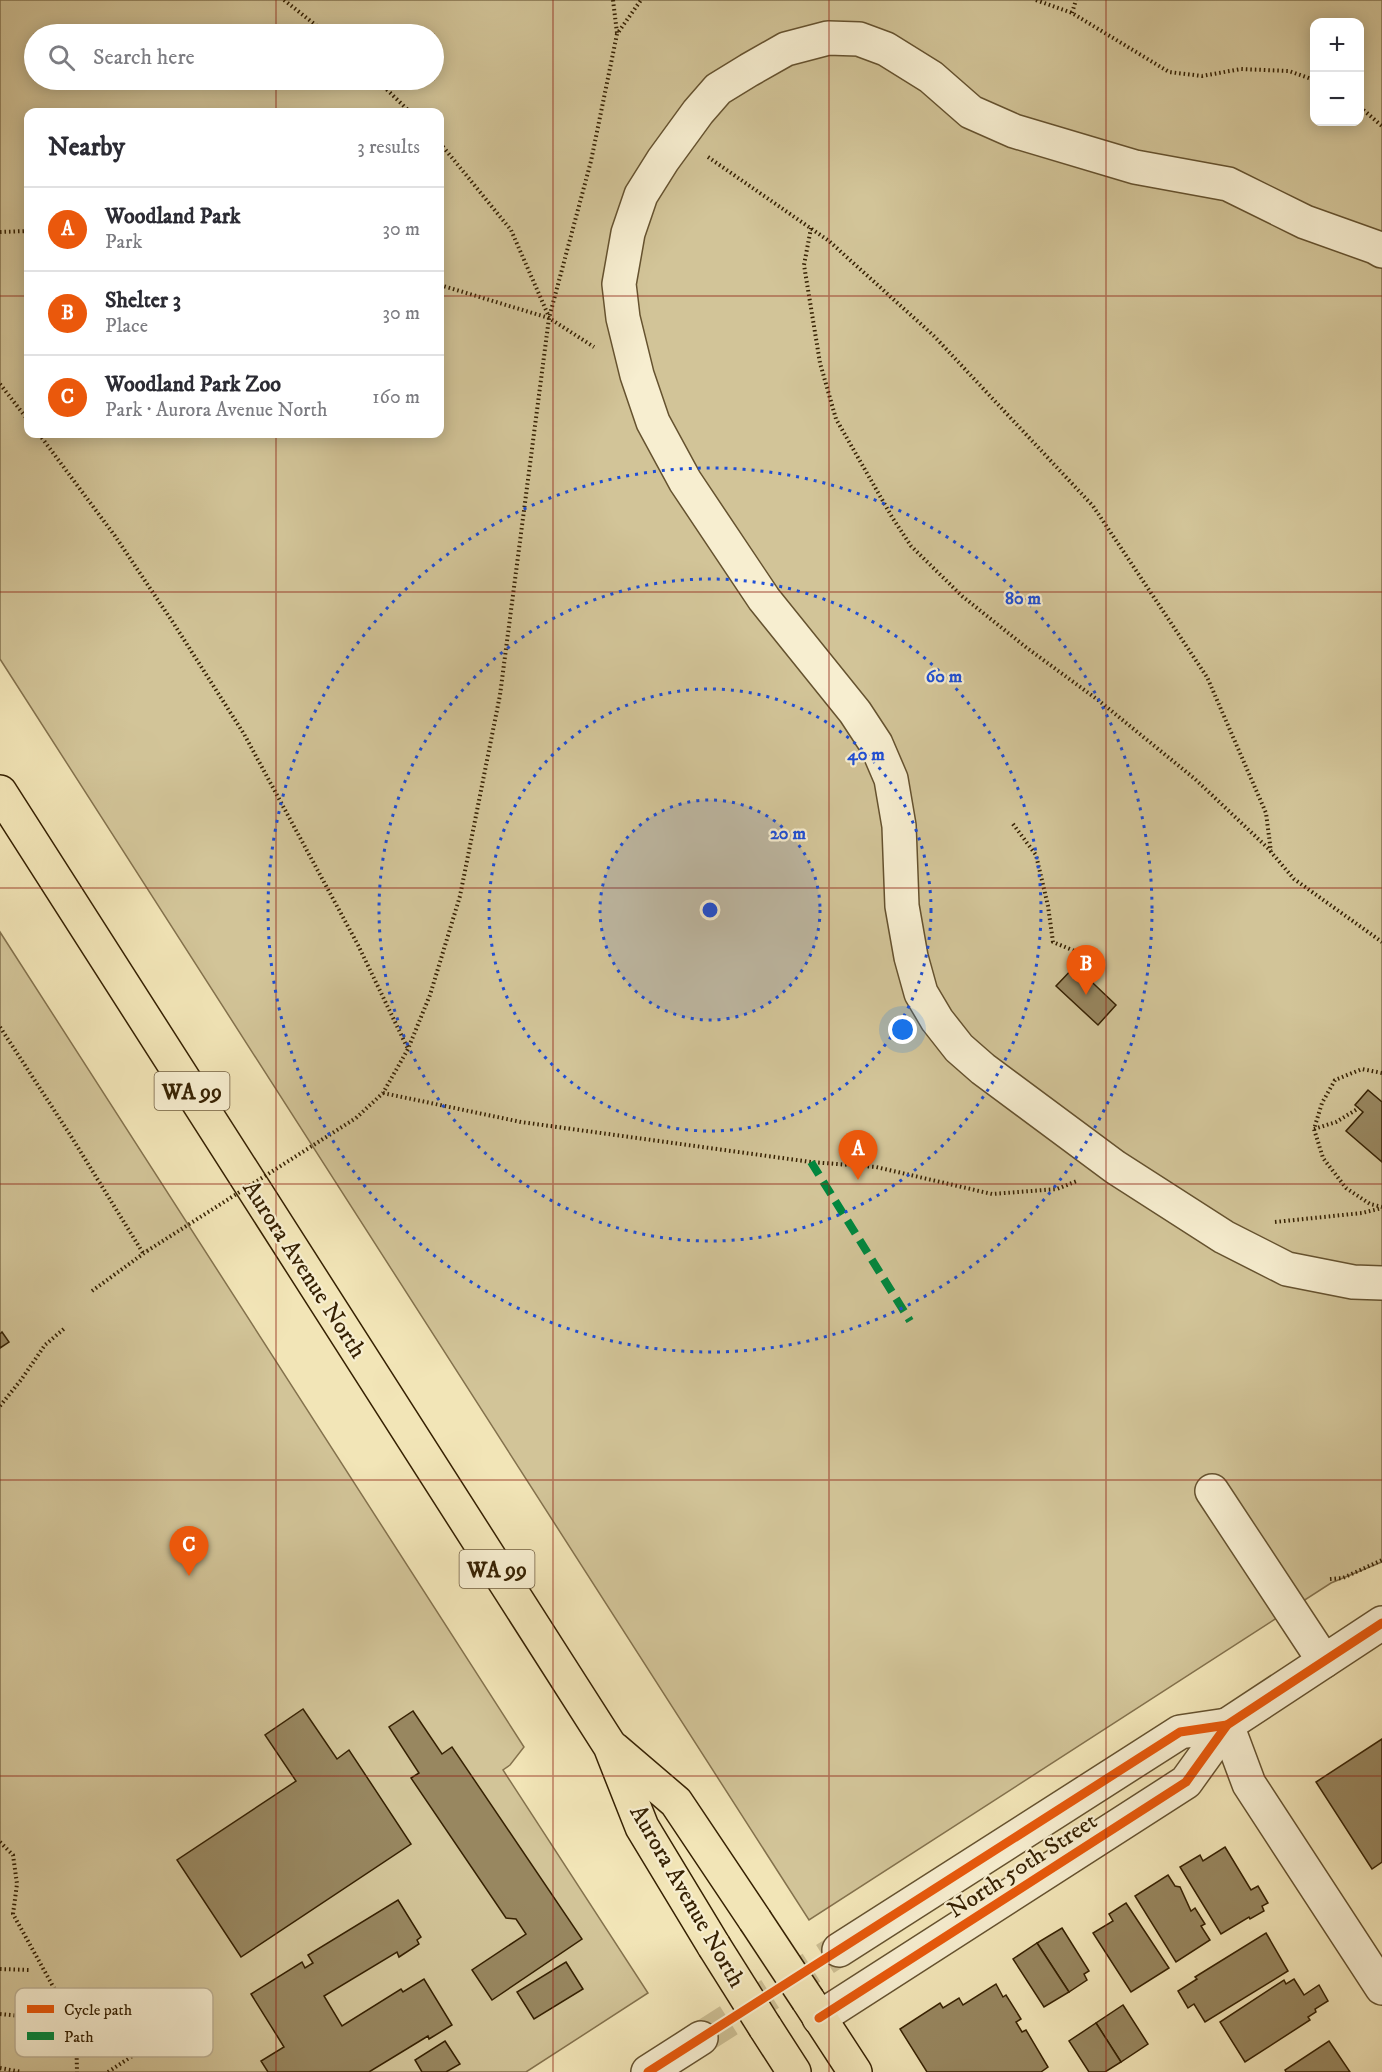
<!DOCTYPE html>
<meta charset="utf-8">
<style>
body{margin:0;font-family:"IM FELL DW Pica",serif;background:#f7f7f7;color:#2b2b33}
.controls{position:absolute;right:18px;top:18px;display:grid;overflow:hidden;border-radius:12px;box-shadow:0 3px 15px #0003}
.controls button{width:54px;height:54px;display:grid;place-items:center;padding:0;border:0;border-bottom:2px solid #e1e1e2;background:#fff;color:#2b2b33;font:30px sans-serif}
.you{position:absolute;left:903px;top:1030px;width:21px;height:21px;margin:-15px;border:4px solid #fff;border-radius:50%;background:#1a73e8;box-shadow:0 0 0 9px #1a73e833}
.badge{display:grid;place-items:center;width:39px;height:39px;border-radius:50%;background:#ea580c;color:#fff;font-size:20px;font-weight:700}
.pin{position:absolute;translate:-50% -50px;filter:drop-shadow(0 2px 3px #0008)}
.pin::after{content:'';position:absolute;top:32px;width:21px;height:18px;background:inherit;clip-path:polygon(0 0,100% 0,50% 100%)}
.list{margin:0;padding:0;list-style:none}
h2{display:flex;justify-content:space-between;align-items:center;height:78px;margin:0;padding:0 24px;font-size:26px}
h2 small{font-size:20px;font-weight:400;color:#7c7c81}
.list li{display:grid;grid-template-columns:39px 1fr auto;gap:18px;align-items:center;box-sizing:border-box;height:84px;padding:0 24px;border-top:2px solid #e1e1e2}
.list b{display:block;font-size:22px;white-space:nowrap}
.list p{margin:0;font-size:20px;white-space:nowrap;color:#7c7c81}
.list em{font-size:20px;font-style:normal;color:#7c7c81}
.icon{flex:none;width:33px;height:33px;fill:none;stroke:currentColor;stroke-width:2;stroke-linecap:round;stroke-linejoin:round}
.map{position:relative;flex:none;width:1382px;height:2072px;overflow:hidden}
.search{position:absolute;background:#fff;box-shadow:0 3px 15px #0003;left:24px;top:24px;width:420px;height:66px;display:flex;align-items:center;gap:15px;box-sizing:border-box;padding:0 21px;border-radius:33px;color:#7c7c81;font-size:22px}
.panel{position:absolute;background:#fff;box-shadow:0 3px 15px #0003;left:24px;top:108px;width:420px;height:330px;border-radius:12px}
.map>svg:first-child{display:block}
.green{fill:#d2c498;stroke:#84724d;stroke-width:1.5;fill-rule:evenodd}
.building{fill:#988760;stroke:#362102;stroke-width:1.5}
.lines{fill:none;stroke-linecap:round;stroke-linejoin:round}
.minor-tunnel{stroke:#ccbe93;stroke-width:33;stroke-dasharray:33 16;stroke-linecap:butt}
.minor-casing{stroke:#65522f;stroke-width:36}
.highway-casing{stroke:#362102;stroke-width:36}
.path{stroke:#362102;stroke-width:4;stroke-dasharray:1.5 3;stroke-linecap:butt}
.minor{stroke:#f7eed0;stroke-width:33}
.highway{stroke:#f2e5b7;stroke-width:33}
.highway-bridge-casing{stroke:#362102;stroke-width:36;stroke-linecap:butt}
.path-bridge{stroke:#362102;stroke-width:4;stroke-dasharray:1.5 3;stroke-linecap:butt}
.highway-bridge{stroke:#f2e5b7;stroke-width:33}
.quiet{stroke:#00873e;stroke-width:8;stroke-dasharray:15 8;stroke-linecap:butt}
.cycleway-casing{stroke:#f7eed0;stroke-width:13}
.cycleway{stroke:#e8590c;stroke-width:9}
.grid{fill:none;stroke:#8f2418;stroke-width:1.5;stroke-opacity:0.55}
.ring{fill:none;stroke:#1d4ed8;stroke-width:3;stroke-dasharray:3 6}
.labels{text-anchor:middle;stroke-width:4.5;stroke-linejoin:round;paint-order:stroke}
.shield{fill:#f7eed0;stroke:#705e40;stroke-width:1.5}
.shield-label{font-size:22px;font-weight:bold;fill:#362102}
.street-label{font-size:24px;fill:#362102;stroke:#f7eed0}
.key{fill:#f7eed0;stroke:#bdb092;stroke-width:1.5}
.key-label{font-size:16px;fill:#362102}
.centre{fill:#1d4ed8;stroke:#f7eed0;stroke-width:3}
.ring-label{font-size:18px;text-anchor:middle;font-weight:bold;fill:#1d4ed8;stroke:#f7eed0;stroke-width:4.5;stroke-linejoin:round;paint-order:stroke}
</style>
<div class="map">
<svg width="1382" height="2072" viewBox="0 0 1382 2072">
<rect width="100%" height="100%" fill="#f2e5b7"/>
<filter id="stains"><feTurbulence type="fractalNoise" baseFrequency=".00333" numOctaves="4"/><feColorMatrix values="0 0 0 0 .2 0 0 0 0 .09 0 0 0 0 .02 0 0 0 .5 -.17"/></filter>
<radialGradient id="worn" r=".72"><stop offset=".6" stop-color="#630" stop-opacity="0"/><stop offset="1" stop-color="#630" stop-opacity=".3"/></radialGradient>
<g class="green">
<path d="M0 0H1382V1562L1331 1583 809 1920 0 659ZM1314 22H1360V122H1314ZM34 34H434V80H34ZM28 112H440V434H28Z"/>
<path d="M0 932 524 1747 510 1765 503 1770 648 1993 526 2072H0Z"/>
</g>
<g class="building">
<path d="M1075 966 1116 1005 1098 1025 1056 986Z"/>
<path d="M1368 1090 1382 1102V1162L1346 1131 1363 1112 1355 1105Z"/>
<path d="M2 1332 9 1342 0 1348V1334Z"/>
<path d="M303 1709 337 1759 349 1750 411 1844 241 1957 177 1860 296 1781 265 1735Z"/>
<path d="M413 1711 442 1754 452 1747 582 1939 492 2000 472 1970 526 1934 516 1919 506 1918 411 1778 419 1773 389 1727Z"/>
<path d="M1382 1739V1862L1372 1869 1316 1782Z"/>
<path d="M1225 1847 1251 1890 1258 1886 1268 1903 1262 1906 1264 1911 1250 1919 1249 1917 1221 1934 1180 1867 1200 1855 1203 1861Z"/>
<path d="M1168 1875 1175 1886 1180 1887 1191 1911 1195 1908 1205 1924 1201 1926 1210 1940 1176 1962 1135 1896Z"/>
<path d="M398 1900 421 1937 417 1940 419 1944 399 1957 397 1952 324 1996 342 2026 401 1989 403 1992 424 1979 452 2025 429 2039 428 2036 369 2072H268L261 2061 284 2047 251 1994 302 1962 305 1968 313 1963 308 1955Z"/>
<path d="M1126 1903 1169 1968 1131 1992 1093 1933 1113 1921 1109 1914Z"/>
<path d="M1062 1928 1089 1971 1084 1974 1087 1980 1069 1992 1037 1943Z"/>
<path d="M1266 1933 1288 1971 1205 2022 1194 2004 1188 2008 1178 1991 1197 1979 1195 1977Z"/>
<path d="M1037 1943 1069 1992 1044 2007 1013 1959Z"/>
<path d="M566 1962 583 1989 534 2019 517 1992Z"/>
<path d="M1294 1979 1304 1995 1319 1985 1328 2001 1315 2009 1316 2012 1308 2017 1310 2020 1245 2062 1220 2022 1284 1980 1286 1984Z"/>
<path d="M996 1984 1003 1997 1006 1995 1021 2019 1016 2022 1022 2032 1026 2030 1048 2067 1041 2072H927L900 2029 940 2003 943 2008 959 1998 963 2005Z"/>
<path d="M1123 2005 1148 2044 1121 2062 1096 2023Z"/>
<path d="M1096 2023 1121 2062 1105 2072H1089L1069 2041Z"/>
<path d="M445 2041 460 2064 446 2072H422L415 2060Z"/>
<path d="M1329 2041 1350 2072H1286L1285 2070Z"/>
</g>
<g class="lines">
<path class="minor-tunnel" d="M701 2038 839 1950"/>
<g class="minor-casing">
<g id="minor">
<path d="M1382 251 1375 247 1305 222 1228 184 1135 167 1014 131 971 112 931 77 886 49 859 39 828 38 786 49 749 70 718 89 698 112 663 160 641 195 628 233 619 284 623 318 637 375 653 422 685 481 764 599 855 712 876 744 891 779 899 826 902 906 911 957 921 993 937 1020 959 1048 983 1069 1115 1167 1224 1237 1287 1269 1353 1282 1382 1283"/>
<path d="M1212 1491 1324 1661"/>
<path d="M1227 1725 1249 1784 1382 1988"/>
<path d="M839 1950 1180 1732 1227 1725"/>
<path d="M819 2018 1186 1782 1227 1725 1382 1623"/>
<path d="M648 2072 701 2038"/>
</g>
</g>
<g class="highway-casing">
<g id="highway">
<path d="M0 792 610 1746 642 1827 714 1946"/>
<path d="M614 1749 676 1802 755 1920"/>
<path d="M808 2000 855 2072"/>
<path d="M765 2027 794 2072"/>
</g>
</g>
<g class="path">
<path d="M284 0 327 34"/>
<path d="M613 0 617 33"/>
<path d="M1036 0 1072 13 1169 72 1202 76 1241 69 1289 71 1314 80"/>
<path d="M1072 13 1076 0"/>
<path d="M377 80 410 112"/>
<path d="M1360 107 1382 126"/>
<path d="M440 143 511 230 549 317"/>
<path d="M708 157 829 241 934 336 1093 506 1207 677 1266 813 1271 852 1294 879 1382 942"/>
<path d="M811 228 804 265 820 363 836 419 892 517 911 546 962 596 1027 648 1098 700 1195 779 1271 851"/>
<path d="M0 232 28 231"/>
<path d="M440 285 549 318 594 347"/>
<path d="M0 384 28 420"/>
<path d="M39 434 115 536 174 624 244 734 358 945 408 1049"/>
<path d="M1013 824 1036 855 1048 906 1053 942 1096 960"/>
<path d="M0 1027 69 1133 143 1253"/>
<path d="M1382 1073 1362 1069 1335 1080 1322 1103 1314 1129 1323 1158 1346 1188 1370 1204 1382 1207"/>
<path d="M383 1093 521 1122 811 1162 876 1167 992 1194 1057 1189 1077 1181"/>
<path d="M356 1118 383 1093 408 1049 430 995 460 896 500 695 549 318 591 161 617 34 641 0"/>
<path d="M1314 1129 1336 1122 1359 1108"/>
<path d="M1275 1222 1362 1213 1382 1208"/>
<path d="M92 1291 147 1251"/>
<path d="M0 1406 21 1380 45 1345 66 1327"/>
<path d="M1330 1579 1343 1578 1382 1560"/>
<path d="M0 1842 13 1855 17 1884 13 1914 76 2028 77 2072"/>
<path d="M0 1969 30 1970"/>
<path d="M0 2014 42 2018"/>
<path d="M0 2068 22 2072"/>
<path d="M108 2072 181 2024"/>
</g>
<use href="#minor" class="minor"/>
<use href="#highway" class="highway"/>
<g class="highway-bridge-casing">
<g id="highway-bridge">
<path d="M755 1920 808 2000"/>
<path d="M714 1946 765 2027"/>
</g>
</g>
<path class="path-bridge" d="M147 1251 356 1118"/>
<use href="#highway-bridge" class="highway-bridge"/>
<path class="quiet" d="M811 1162 910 1321"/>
<g class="cycleway-casing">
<g id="cycleway">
<path d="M819 2018 1186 1782 1227 1725 1382 1623"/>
<path d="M648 2072 1180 1732 1227 1725"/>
</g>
</g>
<use href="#cycleway" class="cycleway"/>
</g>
<path class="grid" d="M276 0V34M553 0V2072M829 0V2072M1106 0V2072M276 80V112M0 296H28M440 296H1382M276 434V2072M0 592H1382M0 888H1382M0 1184H1382M0 1480H1382M0 1776H1382"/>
<circle cx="710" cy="910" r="110" fill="#1d4ed8" fill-opacity=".12"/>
<g class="ring">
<circle cx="710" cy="910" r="110"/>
<circle cx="710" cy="910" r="221"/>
<circle cx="710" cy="910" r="331"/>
<circle cx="710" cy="910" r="442"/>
</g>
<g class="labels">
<g class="shield">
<rect x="154.5" y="1072" width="75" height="38" rx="4.5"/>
<rect x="459.5" y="1550" width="75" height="38" rx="4.5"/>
</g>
<g class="shield-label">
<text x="192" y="1099">WA 99</text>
<text x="497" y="1577">WA 99</text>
</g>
<g class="street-label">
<text transform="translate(305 1269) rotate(57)" y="8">Aurora Avenue North</text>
<text transform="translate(1022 1865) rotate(-33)" y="8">North 50th Street</text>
<text transform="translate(688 1896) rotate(60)" y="8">Aurora Avenue North</text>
</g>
</g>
<rect x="15" y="1988" width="198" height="69" rx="9" class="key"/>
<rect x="27" y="2005" width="27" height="8" fill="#e8590c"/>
<rect x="27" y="2032" width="27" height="8" fill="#00873e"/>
<g class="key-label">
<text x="64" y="2015">Cycle path</text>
<text x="64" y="2042">Path</text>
</g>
<circle cx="710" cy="910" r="9" class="centre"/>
<g class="ring-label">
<text x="1023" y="604">80 m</text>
<text x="944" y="682">60 m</text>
<text x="866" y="760">40 m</text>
<text x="788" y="839">20 m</text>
</g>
<rect width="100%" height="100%" filter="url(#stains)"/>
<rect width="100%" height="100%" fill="url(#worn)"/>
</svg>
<div class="controls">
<button>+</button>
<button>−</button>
</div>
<div class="you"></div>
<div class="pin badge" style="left:858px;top:1180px">A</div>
<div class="pin badge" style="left:1086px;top:995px">B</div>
<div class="pin badge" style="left:189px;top:1576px">C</div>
<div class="search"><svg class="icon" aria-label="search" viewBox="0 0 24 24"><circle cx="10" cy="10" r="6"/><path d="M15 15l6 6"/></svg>Search here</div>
<section class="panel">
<h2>Nearby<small>3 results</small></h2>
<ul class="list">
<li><span class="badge">A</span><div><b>Woodland Park</b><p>Park</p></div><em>30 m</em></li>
<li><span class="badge">B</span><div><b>Shelter 3</b><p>Place</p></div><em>30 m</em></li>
<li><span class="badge">C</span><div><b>Woodland Park Zoo</b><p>Park · Aurora Avenue North</p></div><em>160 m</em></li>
</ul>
</section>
</div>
